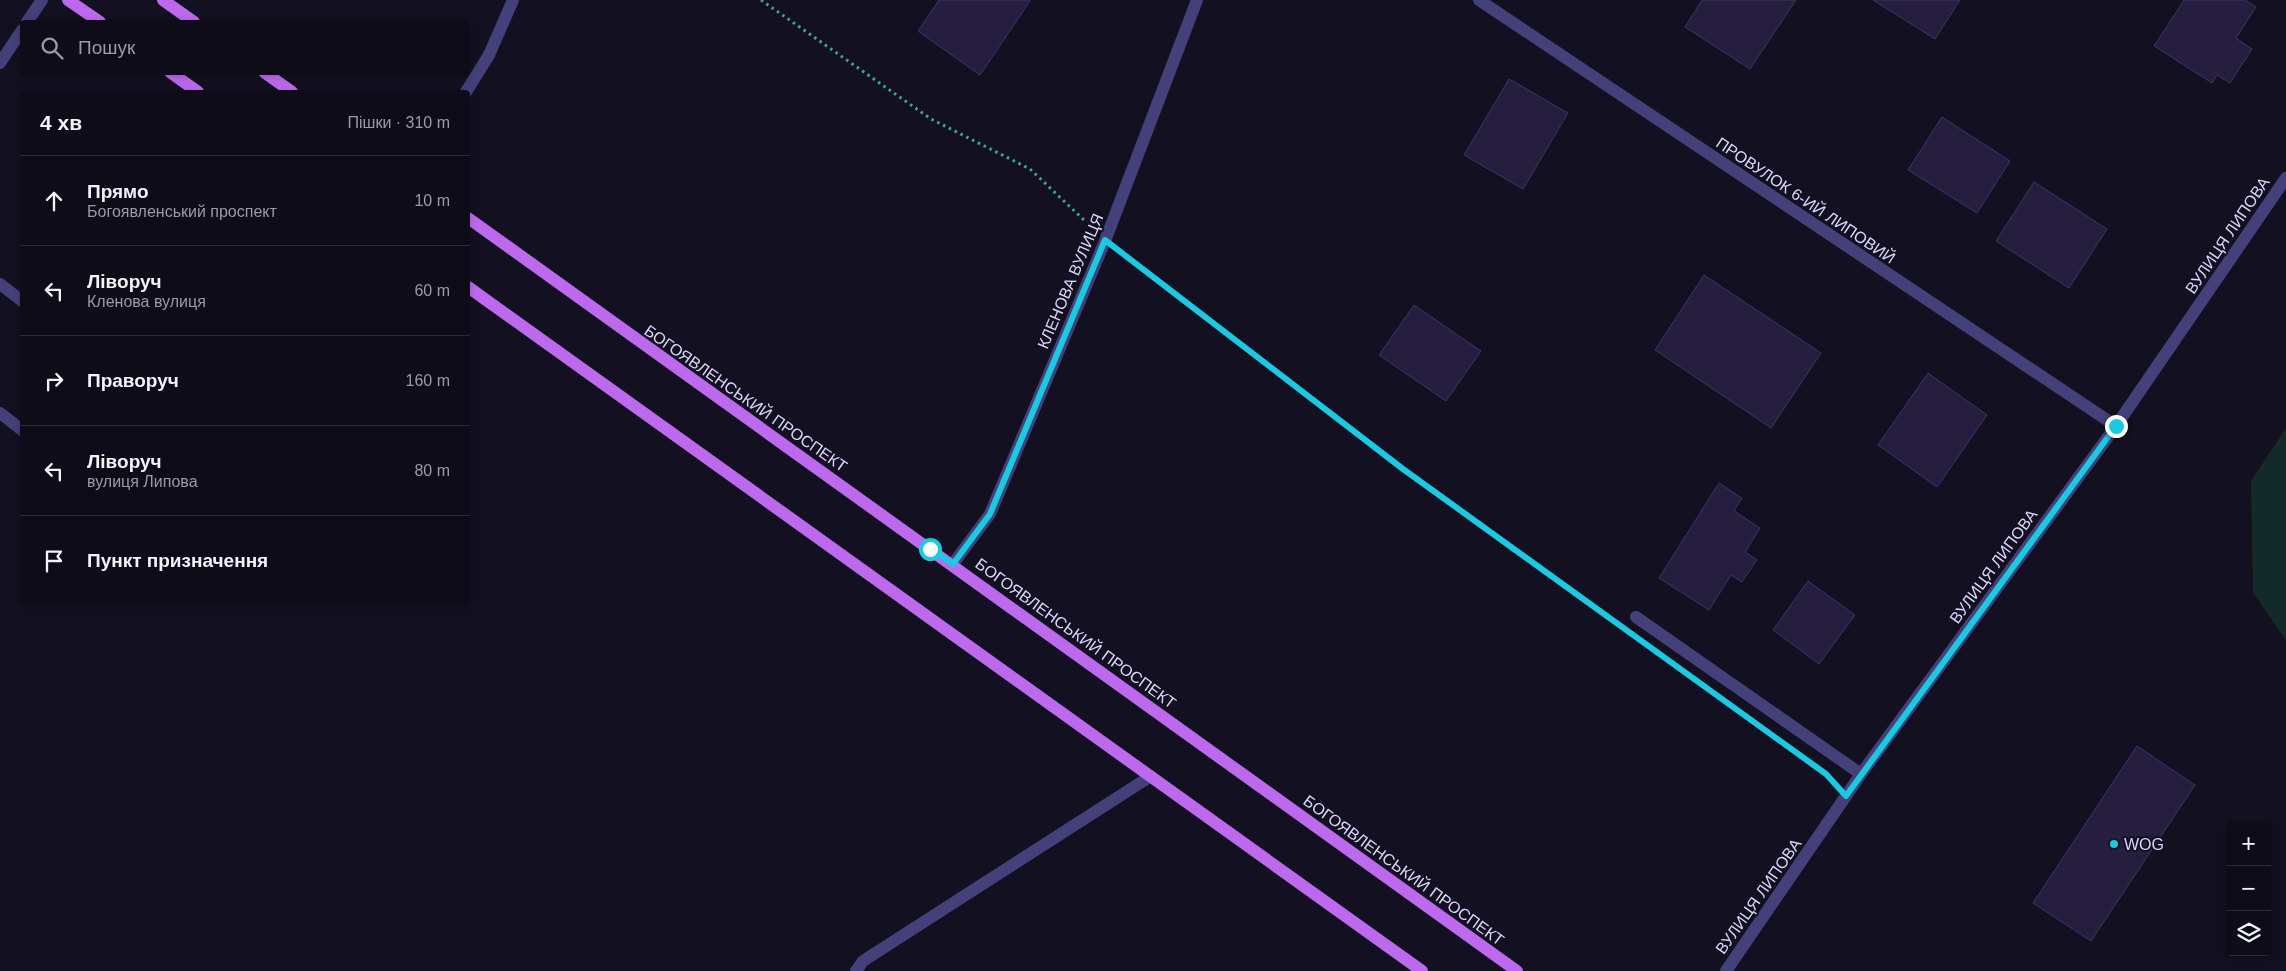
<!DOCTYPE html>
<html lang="uk">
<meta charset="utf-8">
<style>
body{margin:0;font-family:Arial,sans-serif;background:#171522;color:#f1f3f6}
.controls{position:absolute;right:15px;bottom:15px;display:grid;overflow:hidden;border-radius:5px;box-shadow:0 2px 8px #0003}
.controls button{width:45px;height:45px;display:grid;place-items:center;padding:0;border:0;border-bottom:1px solid #2e2c38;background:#0e0c19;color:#f1f3f6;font:25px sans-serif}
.stop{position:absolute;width:15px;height:15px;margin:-11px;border:4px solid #1bcae0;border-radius:50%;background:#fff}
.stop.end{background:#1bcae0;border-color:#fff;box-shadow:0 1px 5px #0008}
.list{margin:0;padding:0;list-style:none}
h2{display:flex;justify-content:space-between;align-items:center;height:65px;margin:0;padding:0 20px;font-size:21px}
h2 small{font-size:16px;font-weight:400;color:#9b9ba2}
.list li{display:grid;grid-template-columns:32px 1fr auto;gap:15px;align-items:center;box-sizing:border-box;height:90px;padding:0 20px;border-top:1px solid #2e2c38}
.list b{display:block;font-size:19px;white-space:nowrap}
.list p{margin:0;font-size:16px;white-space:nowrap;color:#9b9ba2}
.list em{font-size:16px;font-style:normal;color:#9b9ba2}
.icon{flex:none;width:28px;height:28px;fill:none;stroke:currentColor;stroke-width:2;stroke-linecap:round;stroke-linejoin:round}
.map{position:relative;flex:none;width:2286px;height:971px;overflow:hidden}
.search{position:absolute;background:#0e0c19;box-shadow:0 2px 8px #0003;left:20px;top:20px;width:450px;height:55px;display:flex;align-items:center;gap:12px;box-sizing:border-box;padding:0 18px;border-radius:5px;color:#9b9ba2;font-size:19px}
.panel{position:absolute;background:#0e0c19;box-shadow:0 2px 8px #0003;left:20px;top:90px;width:450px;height:515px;border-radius:5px}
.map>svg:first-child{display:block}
.green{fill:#142a29}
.building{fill:#261e3f;stroke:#3e3369}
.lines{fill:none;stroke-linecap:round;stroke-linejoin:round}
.path{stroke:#3da6a1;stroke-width:3;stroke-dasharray:2.5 4;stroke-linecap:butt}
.minor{stroke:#44417a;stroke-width:12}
.major{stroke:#bd69ed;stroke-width:12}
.route{stroke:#1bcae0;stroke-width:6}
.poi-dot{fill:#1bcae0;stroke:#131021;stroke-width:2}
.labels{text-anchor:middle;stroke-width:4;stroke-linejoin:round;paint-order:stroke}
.street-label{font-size:16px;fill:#dad5fa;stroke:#131021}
.poi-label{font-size:16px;fill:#dad5fa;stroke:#131021;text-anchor:start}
</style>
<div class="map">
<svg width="2286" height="971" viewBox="0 0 2286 971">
<rect width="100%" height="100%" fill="#131021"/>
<path class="green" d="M2286 428V640L2253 593 2251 481Z"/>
<g class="building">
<path d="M939 0H1029L1030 1 980 75 918 31Z"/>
<path d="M1702 0H1796L1750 69 1685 27Z"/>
<path d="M1873 0H1960L1935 39Z"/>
<path d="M2184 0H2245L2256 7 2236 38 2252 49 2230 83 2217 75 2212 83 2154 46Z"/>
<path d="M1509 79 1568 113 1523 189 1464 155Z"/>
<path d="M1942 117 2010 161 1977 213 1908 170Z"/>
<path d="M2034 182 2107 229 2069 288 1996 241Z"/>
<path d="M1704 275 1821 353 1771 428 1655 350Z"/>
<path d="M1414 305 1481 351 1446 401 1379 355Z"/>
<path d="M1928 373 1987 415 1937 487 1878 445Z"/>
<path d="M1719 483 1742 498 1734 511 1760 528 1745 552 1757 560 1742 582 1731 575 1709 610 1659 578Z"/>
<path d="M1808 581 1855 615 1819 664 1773 630Z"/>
<path d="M2137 746 2195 785 2091 941 2033 903Z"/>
</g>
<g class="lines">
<g class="path">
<path d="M761 0 931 119 1030 169 1085 221"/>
<path d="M1127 258 1403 469 1610 620"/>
</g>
<g class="minor">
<path d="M1479 0 2116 426"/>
<path d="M27 22 42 0"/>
<path d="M0 63 22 30"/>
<path d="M466 92 489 55 513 0"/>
<path d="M0 284 22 301"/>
<path d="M0 413 22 430"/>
<path d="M953 564 990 514 1105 241 1197 0"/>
<path d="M1636 617 1861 774"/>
<path d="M856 971 863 961 1151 776"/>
<path d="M1726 971 1861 774 2116 426 2286 178"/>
</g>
<g class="major">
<path d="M68 0 100 22"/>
<path d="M163 0 194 22"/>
<path d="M170 72 198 92"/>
<path d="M264 72 292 92"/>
<path d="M468 218 1517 971"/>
<path d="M468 287 1422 971"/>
</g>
</g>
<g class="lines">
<path class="route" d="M930 549 953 564 990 514 1105 240 1403 469 1826 774 1846 796 2116 426"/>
</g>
<circle class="poi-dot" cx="2114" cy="844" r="5"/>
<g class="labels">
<g class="street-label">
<text transform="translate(1806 200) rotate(34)" y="6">ПРОВУЛОК 6-ИЙ ЛИПОВИЙ</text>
<text transform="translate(2227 235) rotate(-56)" y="6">ВУЛИЦЯ ЛИПОВА</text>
<text transform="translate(1070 281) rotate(-67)" y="6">КЛЕНОВА ВУЛИЦЯ</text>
<text transform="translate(746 398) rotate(35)" y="6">БОГОЯВЛЕНСЬКИЙ ПРОСПЕКТ</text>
<text transform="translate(1993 566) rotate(-54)" y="6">ВУЛИЦЯ ЛИПОВА</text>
<text transform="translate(1076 633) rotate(36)" y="6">БОГОЯВЛЕНСЬКИЙ ПРОСПЕКТ</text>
<text transform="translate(1404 870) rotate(36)" y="6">БОГОЯВЛЕНСЬКИЙ ПРОСПЕКТ</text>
<text transform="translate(1758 896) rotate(-55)" y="6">ВУЛИЦЯ ЛИПОВА</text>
</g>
<g class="poi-label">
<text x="2124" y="850">WOG</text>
</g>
</g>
</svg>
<div class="controls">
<button>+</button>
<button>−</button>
<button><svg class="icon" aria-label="layers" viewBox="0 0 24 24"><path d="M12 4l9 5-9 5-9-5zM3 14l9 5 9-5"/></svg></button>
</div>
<div class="stop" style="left:930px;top:549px"></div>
<div class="stop end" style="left:2116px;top:426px"></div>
<div class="search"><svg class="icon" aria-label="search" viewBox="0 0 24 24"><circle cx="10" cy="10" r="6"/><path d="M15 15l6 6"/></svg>Пошук</div>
<section class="panel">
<h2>4 хв<small>Пішки · 310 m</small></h2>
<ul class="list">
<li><svg class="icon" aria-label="ahead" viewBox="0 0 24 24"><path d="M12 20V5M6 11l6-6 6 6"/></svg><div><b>Прямо</b><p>Богоявленський проспект</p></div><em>10 m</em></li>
<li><svg class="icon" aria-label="left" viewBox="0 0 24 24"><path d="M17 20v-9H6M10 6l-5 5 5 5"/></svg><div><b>Ліворуч</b><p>Кленова вулиця</p></div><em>60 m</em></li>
<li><svg class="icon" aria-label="right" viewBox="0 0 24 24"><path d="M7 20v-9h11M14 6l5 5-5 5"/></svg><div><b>Праворуч</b></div><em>160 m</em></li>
<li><svg class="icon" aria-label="left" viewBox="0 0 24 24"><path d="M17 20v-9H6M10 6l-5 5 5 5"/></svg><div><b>Ліворуч</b><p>вулиця Липова</p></div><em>80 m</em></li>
<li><svg class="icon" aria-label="arrive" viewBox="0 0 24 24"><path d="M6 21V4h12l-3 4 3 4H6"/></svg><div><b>Пункт призначення</b></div></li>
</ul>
</section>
</div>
